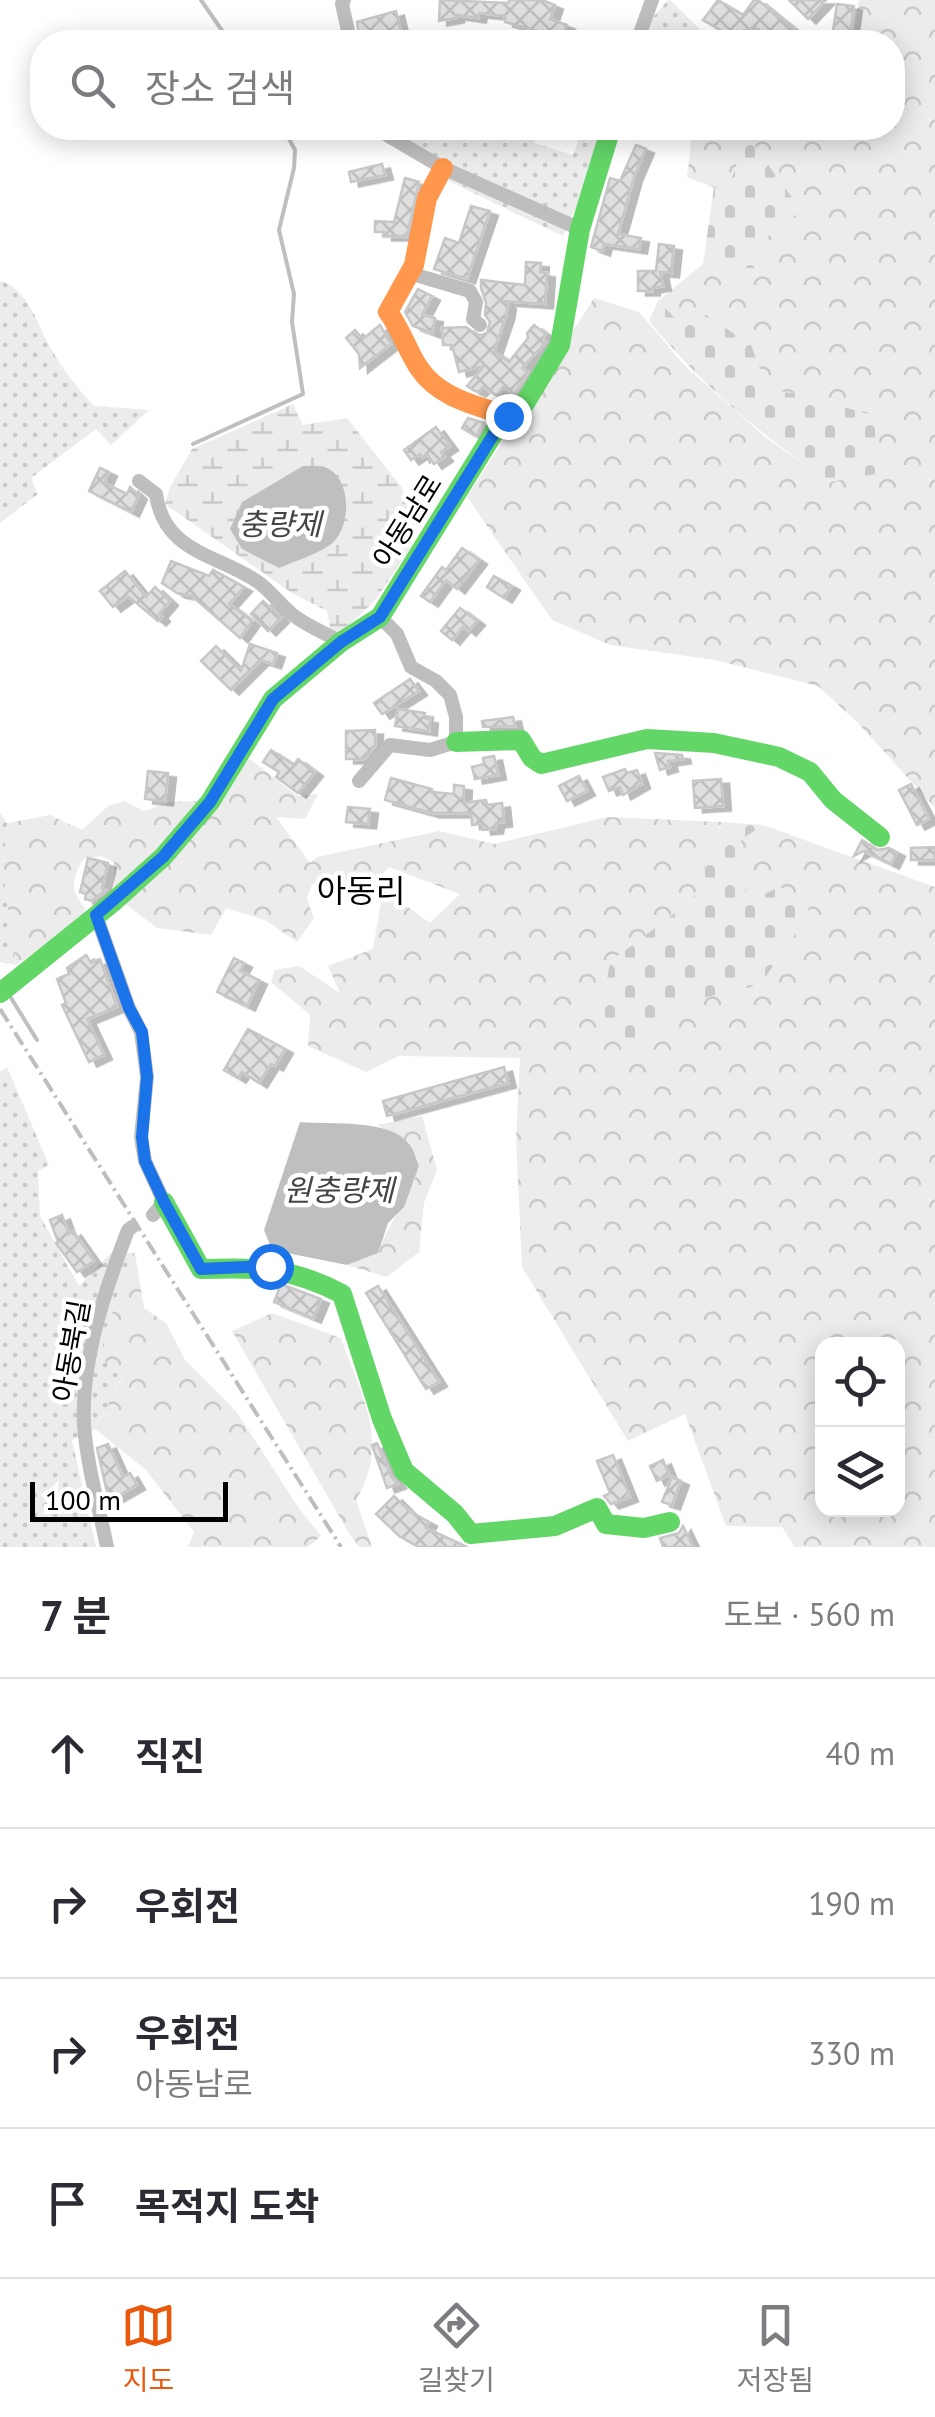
<!DOCTYPE html>
<html lang="ko">
<meta charset="utf-8">
<style>
body{margin:0;font-family:"PT Sans","Noto Sans KR",sans-serif;background:#f2f2f3;color:#2b2b33}
.controls{position:absolute;right:30px;bottom:30px;display:grid;overflow:hidden;border-radius:20px;box-shadow:0 5px 25px #0003}
.controls button{width:90px;height:90px;display:grid;place-items:center;padding:0;border:0;border-bottom:2px solid #e1e1e2;background:#fff;color:#2b2b33;font:50px sans-serif}
.scale{position:absolute;left:30px;bottom:25px;width:198px;box-sizing:border-box;padding-left:10px;border:5px solid #000;border-top:0;font-size:28px;line-height:35px;white-space:nowrap;color:#000;-webkit-text-stroke:8px #fff;paint-order:stroke}
.stop{position:absolute;width:30px;height:30px;margin:-22px;border:8px solid #1a73e8;border-radius:50%;background:#fff}
.stop.end{background:#1a73e8;border-color:#fff;box-shadow:0 2px 10px #0008}
.list{margin:0;padding:0;list-style:none}
h2{display:flex;justify-content:space-between;align-items:center;height:130px;margin:0;padding:0 40px;font-size:42px}
h2 small{font-size:32px;font-weight:400;color:#7c7c81}
.list li{display:grid;grid-template-columns:65px 1fr auto;gap:30px;align-items:center;box-sizing:border-box;height:150px;padding:0 40px;border-top:2px solid #e1e1e2}
.list b{display:block;font-size:38px;white-space:nowrap}
.list p{margin:0;font-size:32px;white-space:nowrap;color:#7c7c81}
.list em{font-size:32px;font-style:normal;color:#7c7c81}
.icon{flex:none;width:55px;height:55px;fill:none;stroke:currentColor;stroke-width:2;stroke-linecap:round;stroke-linejoin:round}
.map{position:relative;flex:none;width:935px;height:1547px;overflow:hidden}
.search{position:absolute;background:#fff;box-shadow:0 5px 25px #0003;left:30px;right:30px;top:30px;height:110px;display:flex;align-items:center;gap:25px;box-sizing:border-box;padding:0 35px;border-radius:40px;color:#7c7c81;font-size:38px}
.sheet{height:730px;background:#fff}
nav{display:flex;justify-content:space-around;align-items:center;box-sizing:border-box;height:140px;border-top:2px solid #e1e1e2;background:#fff;font-size:28px;color:#7c7c81}
nav a{display:grid;justify-items:center;gap:5px}
nav .on{color:#ea580c}
.map>svg:first-child{display:block}
.grass{fill:url(#grass-dots)}
.forest{fill:url(#forest-crowns);fill-rule:evenodd}
.wetland{fill:url(#wetland-marsh)}
.cemetery{fill:url(#cemetery-stones)}
.water{fill:#bfbfbf}
.lines{fill:none;stroke-linecap:round;stroke-linejoin:round}
.stream{stroke:#bfbfbf;stroke-width:4}
.building{fill:url(#building-cross-hatch);stroke:#c7c7c7;stroke-width:2.5;filter:url(#shadow)}
.street{stroke:#bebebe;stroke-width:14}
.fast{stroke:#63d668;stroke-width:20}
.slow{stroke:#ff974d;stroke-width:20}
.rail{stroke:#bebebe;stroke-width:4;stroke-dasharray:15 5 2.5 5;stroke-linecap:butt}
.route{stroke:#1a73e8;stroke-width:12}
.labels{text-anchor:middle;stroke-width:9;stroke-linejoin:round;paint-order:stroke}
.street-label{font-size:28px;fill:#000;stroke:#fff}
.water-label{font-size:30px;font-style:italic;fill:#444;stroke:#fff}
.quarter-label{font-size:32px;fill:#000;stroke:#fff}
</style>
<div class="map">
<svg width="935" height="1547" viewBox="0 0 935 1547">
<defs>
<pattern id="grass-dots" width="8" height="8" patternUnits="userSpaceOnUse" patternTransform="scale(2.5)"><rect width="8" height="8" fill="#ececec"/><path d="M2 2h.1M6 6h.1" fill="none" stroke="#c9c9c9" stroke-width="1.8" stroke-linecap="round"/></pattern>
<pattern id="forest-crowns" width="20" height="18" patternUnits="userSpaceOnUse" patternTransform="scale(2.5)"><rect width="20" height="18" fill="#ececec"/><path d="M2 6a3 3 0 1 1 6 0M12 15a3 3 0 1 1 6 0" fill="none" stroke="#c9c9c9"/></pattern>
<pattern id="wetland-marsh" width="20" height="14" patternUnits="userSpaceOnUse" patternTransform="scale(2.5)"><rect width="20" height="14" fill="#ececec"/><path d="M1 5h8M5 5V1M11 12h8M15 12V8" fill="none" stroke="#c9c9c9"/></pattern>
<pattern id="cemetery-stones" width="16" height="16" patternUnits="userSpaceOnUse" patternTransform="scale(2.5)"><rect width="16" height="16" fill="#ececec"/><path d="M2 7V4a2 2 0 0 1 4 0v3zM10 15v-3a2 2 0 0 1 4 0v3z" fill="#c9c9c9"/></pattern>
<pattern id="building-cross-hatch" width="8" height="8" patternUnits="userSpaceOnUse" patternTransform="scale(2.5)"><rect width="8" height="8" fill="#dfdfdf"/><path d="M0 0l8 8M0 8l8-8" fill="none" stroke="#bebebe"/></pattern>
<filter id="shadow"><feDropShadow dx="8" dy="4.5" stdDeviation="0" flood-color="#0004"/></filter>
</defs>
<rect width="100%" height="100%" fill="#fff"/>
<g class="grass">
<path d="M668 0H670L713 42H644L654 16Z"/>
<path d="M392 128H534L537 129 534 143 573 155 583 128H602L583 192 563 236 442 178Z"/>
<path d="M0 281C29 288 38 327 51 349 63 369 78 389 94 406L149 410 111 445 96 429 31 478 38 494 0 523Z"/>
<path d="M0 813 7 823 3 872 16 965 0 962Z"/>
<path d="M7 1067 49 1165 38 1171 40 1216 79 1286 111 1253H135L116 1299 123 1375 95 1429 72 1440 96 1547H0V1072Z"/>
</g>
<g class="forest">
<path d="M859 0H935V808L858 723 818 686 715 660 610 645 552 620 467 497 594 298 639 312 685 366 765 437 830 482 874 416 808 396 766 389 677 320 658 301 703 264 758 269 747 137 727 193 687 177 693 128H892V42H852Z"/>
<path d="M248 758 298 796 318 794 305 819 276 817 310 863 317 857 439 831 494 844 607 817 722 822 693 899 610 962 662 1007 760 985 746 903 741 840 763 825 935 887V1547H795L782 1527 726 1526 685 1414 628 1441 522 1267 516 1138 520 1058 399 1056 366 1072 308 1046 310 1015 271 982 275 970 299 966 340 993 328 966 373 949 383 889 430 923 460 894 389 867 367 893 343 881 312 884 307 899 314 918 297 942 265 920 226 908 211 935 157 928 124 903ZM822 1344H898V1510H822Z"/>
<path d="M125 801 144 811 170 802 200 801 192 818 114 896V862L101 856 83 859C72 880 69 888 85 908L84 919 16 965 3 872 7 823 50 815 82 830 108 806Z"/>
<path d="M422 1116 437 1170 424 1203 419 1252 387 1277 347 1265 378 1253C390 1219 408 1203 419 1166L408 1142 377 1125Z"/>
<path d="M135 1253 144 1308 166 1323 185 1360 236 1411 298 1507 321 1536 308 1547H188L194 1532 146 1470 95 1429 123 1376 101 1358 116 1299Z"/>
<path d="M272 1313 341 1338C361 1397 391 1441 356 1500L372 1547H359L350 1535 232 1331Z"/>
</g>
<path class="wetland" d="M293 404 303 425 347 418 402 488 415 528 412 546 376 599 333 642 327 611 292 593 165 504 170 487 192 449Z"/>
<g class="cemetery">
<path d="M747 135 803 213 773 222 758 269 703 264 714 187 727 192Z"/>
<path d="M658 301 677 320 706 315 751 345 767 389 808 396 874 416 881 473 830 482C759 433 704 388 649 321Z"/>
<path d="M722 822 763 825 741 840 746 902 780 887 810 905 802 924 760 985 662 1007 645 1046 598 1029 610 962 693 899Z"/>
</g>
<g class="water">
<path d="M303 466C310 466 321 465 327 468 353 480 351 530 330 545 316 555 295 561 279 568L242 549 230 529 242 502Z"/>
<path d="M300 1122C330 1125 390 1118 409 1144 414 1149 416 1160 419 1166L404 1207 388 1223 378 1253 347 1265 272 1250 264 1230Z"/>
</g>
<g class="lines">
<g class="stream">
<path d="M201 0 223 32"/>
<path d="M193 444 303 394 292 322 294 294 279 230 294 168 295 150 283 128"/>
<path d="M8 993 37 1040"/>
</g>
</g>
<g class="building">
<path d="M440 0 509 3V0H542L555 5 550 19 567 25 559 42 547 38 548 34 505 22V16L479 13 478 18 456 15V18L439 21Z"/>
<path d="M718 0 743 15 754 0H758L796 31 787 42H776L755 27 729 35 703 20Z"/>
<path d="M789 0H826L808 19Z"/>
<path d="M837 4 854 6 849 41 832 38Z"/>
<path d="M396 11 401 32 360 42 357 22Z"/>
<path d="M636 145 646 149 634 177 618 234 641 238 639 249 604 244 602 251 591 247 610 178 620 181Z"/>
<path d="M382 164 385 175 351 182 349 172Z"/>
<path d="M405 178 419 182 407 236H384V232H375V221L394 222Z"/>
<path d="M471 206 490 211 467 279 434 269 445 238 459 243Z"/>
<path d="M659 244 674 246 671 273 660 272 663 286 652 288V291H638V271H656Z"/>
<path d="M526 262 541 263 540 272 547 273 545 304 503 301 508 305 506 316 494 351 509 362 528 338 527 333 534 325 546 334 543 338 546 342 522 368 528 372 514 394 503 387 497 396 483 387 478 392 473 390 467 386 484 366 459 372 452 345H443L442 328 466 327 479 336 487 333 490 322 485 315 486 303 481 288V280L525 285Z"/>
<path d="M418 289 432 296 422 315 435 318 432 333 413 326 405 312Z"/>
<path d="M380 325 391 344 360 368 359 354 346 338 355 330 363 339Z"/>
<path d="M468 418 484 423 476 436 462 428Z"/>
<path d="M436 427 450 446 441 452 445 457 434 464 427 454 422 458 420 454 411 460 404 450Z"/>
<path d="M100 468 109 472 104 483 127 494 130 487 139 495 131 512 89 491Z"/>
<path d="M462 548 479 560 457 589 446 580 430 602 421 596 442 567 446 570Z"/>
<path d="M171 561 209 576 213 570 244 587 229 604 252 621 240 638 192 596 177 593 162 583Z"/>
<path d="M125 571 146 597 155 587 170 601 159 614 162 617 158 621 128 596 113 607 100 591Z"/>
<path d="M494 576 512 586 504 598 487 587Z"/>
<path d="M263 601 281 618 268 631 251 614Z"/>
<path d="M460 608 477 621 468 631 463 627 452 640 441 631Z"/>
<path d="M250 644 277 653 273 664 261 660 231 690 201 661 216 646 241 671Z"/>
<path d="M410 679 419 691 382 714 374 703Z"/>
<path d="M398 709 425 713 424 718 430 719 429 731 395 726Z"/>
<path d="M513 717 515 726 483 727 482 721Z"/>
<path d="M375 730V746L364 759H346V731Z"/>
<path d="M271 750 294 765 298 759 315 772 298 793 276 777 279 772 263 762Z"/>
<path d="M655 753 682 755 683 759 668 761 670 767 660 770Z"/>
<path d="M494 756 498 775 475 779 472 767 484 764 483 758Z"/>
<path d="M625 769 627 773 637 770 642 784 623 795 620 787 609 791 603 777Z"/>
<path d="M148 771 168 773 165 801 145 799Z"/>
<path d="M579 776 587 791 567 801 559 786Z"/>
<path d="M391 778 432 789 431 792 454 794V785L464 786 463 803 486 800 487 805 502 803 504 822 496 823 495 829 483 830 482 824 472 825 471 813H432L385 800Z"/>
<path d="M721 779 723 806 695 808 693 781Z"/>
<path d="M911 784 929 819 917 825 899 790Z"/>
<path d="M348 807 370 809 368 824 346 822Z"/>
<path d="M862 840 877 850 889 848 897 852 891 864 864 851 854 856Z"/>
<path d="M935 847V860H911V848Z"/>
<path d="M88 858 108 863 102 889 106 890 92 901 85 899 86 894 80 892Z"/>
<path d="M86 955 91 963 100 959 117 1007 87 1019 104 1055 89 1062 62 1005 66 1003 57 979 69 974 67 968Z"/>
<path d="M234 958 244 963 240 971 259 980 247 1006 217 992Z"/>
<path d="M248 1029 285 1049 275 1066 271 1064 259 1083 242 1072 238 1078 224 1070Z"/>
<path d="M504 1067 508 1083 387 1116 383 1101Z"/>
<path d="M62 1215 69 1234 73 1231 94 1261 77 1272 56 1243 58 1242 50 1220Z"/>
<path d="M281 1284 321 1299 313 1318 274 1302Z"/>
<path d="M378 1286 439 1382 426 1389 366 1293Z"/>
<path d="M377 1443 391 1476 398 1484 387 1488 372 1445Z"/>
<path d="M108 1444 123 1477 130 1473 137 1485 109 1501 97 1448Z"/>
<path d="M613 1455 630 1497 611 1504 604 1496 610 1493 597 1461Z"/>
<path d="M663 1460 669 1475 657 1481 650 1466Z"/>
<path d="M672 1477 681 1481 672 1505 662 1502Z"/>
<path d="M394 1496 409 1511 429 1522 426 1528 467 1547H419L399 1536 376 1514Z"/>
<path d="M683 1526 693 1547H663L660 1538 679 1533Z"/>
</g>
<g class="lines">
<g class="street">
<path d="M344 0 342 4 350 40 346 42"/>
<path d="M637 42 652 0"/>
<path d="M375 128 443 168 580 229"/>
<path d="M409 273 470 291 476 302 473 319 480 325"/>
<path d="M139 481 156 494C164 553 217 554 258 582 271 591 280 605 293 615 307 626 325 633 341 642"/>
<path d="M359 781 390 745 430 750 456 742V717L450 695 436 681 411 667 397 634 380 617"/>
<path d="M96 915 129 1008 141 1032 147 1077 141 1137 145 1161 164 1202 153 1215"/>
<path d="M107 1547C99 1507 87 1466 84 1425 81 1360 105 1290 128 1230L132 1227"/>
</g>
<g class="fast">
<path d="M456 742 521 740 532 758 541 764 647 739 714 743 779 757 810 772 833 800 880 837"/>
<path d="M0 993 112 903 163 857 210 802 273 699 341 642 380 617 495 431 525 403 560 345 580 229 611 128"/>
<path d="M164 1202 201 1269C257 1267 291 1267 342 1294L382 1419 404 1471 455 1514 471 1534 555 1526 597 1508 606 1524 644 1528 670 1522"/>
</g>
<path class="slow" d="M443 168 427 198 414 265 388 312C401 329 407 350 419 368 439 398 475 405 508 416"/>
<path class="rail" d="M0 1009 341 1547"/>
</g>
<g class="lines">
<path class="route" d="M270 1266 201 1269 164 1202 145 1161 142 1137 147 1077 142 1032 129 1008 96 915 163 857 210 802 273 699 341 642 380 617 495 432 508 416"/>
</g>
<g class="labels">
<g class="street-label">
<text transform="translate(407 521) rotate(-58)" y="10">아동남로</text>
<text transform="translate(71 1351) rotate(-80)" y="10">아동북길</text>
</g>
<g class="water-label">
<text x="280" y="535">충량제</text>
<text x="339" y="1201">원충량제</text>
</g>
<g class="quarter-label">
<text x="361" y="902">아동리</text>
</g>
</g>
</svg>
<div class="controls">
<button><svg class="icon" aria-label="locate" viewBox="0 0 24 24"><circle cx="12" cy="12" r="6"/><path d="M12 2v4M12 18v4M2 12h4M18 12h4"/></svg></button>
<button><svg class="icon" aria-label="layers" viewBox="0 0 24 24"><path d="M12 4l9 5-9 5-9-5zM3 14l9 5 9-5"/></svg></button>
</div>
<div class="scale">100 m</div>
<div class="stop" style="left:270px;top:1266px"></div>
<div class="stop end" style="left:508px;top:416px"></div>
<div class="search"><svg class="icon" aria-label="search" viewBox="0 0 24 24"><circle cx="10" cy="10" r="6"/><path d="M15 15l6 6"/></svg>장소 검색</div>
</div>
<section class="sheet">
<h2>7 분<small>도보 · 560 m</small></h2>
<ul class="list">
<li><svg class="icon" aria-label="ahead" viewBox="0 0 24 24"><path d="M12 20V5M6 11l6-6 6 6"/></svg><div><b>직진</b></div><em>40 m</em></li>
<li><svg class="icon" aria-label="right" viewBox="0 0 24 24"><path d="M7 20v-9h11M14 6l5 5-5 5"/></svg><div><b>우회전</b></div><em>190 m</em></li>
<li><svg class="icon" aria-label="right" viewBox="0 0 24 24"><path d="M7 20v-9h11M14 6l5 5-5 5"/></svg><div><b>우회전</b><p>아동남로</p></div><em>330 m</em></li>
<li><svg class="icon" aria-label="arrive" viewBox="0 0 24 24"><path d="M6 21V4h12l-3 4 3 4H6"/></svg><div><b>목적지 도착</b></div></li>
</ul>
</section>
<nav>
<a class="on"><svg class="icon" aria-label="map" viewBox="0 0 24 24"><path d="M3 6l6-2 6 2 6-2v14l-6 2-6-2-6 2zM9 4v14M15 6v14"/></svg>지도</a>
<a><svg class="icon" aria-label="directions" viewBox="0 0 24 24"><path d="M12 3l9 9-9 9-9-9zM9 14v-3h6M13 9l2 2-2 2"/></svg>길찾기</a>
<a><svg class="icon" aria-label="saved" viewBox="0 0 24 24"><path d="M7 4h10v16l-5-4-5 4z"/></svg>저장됨</a>
</nav>
